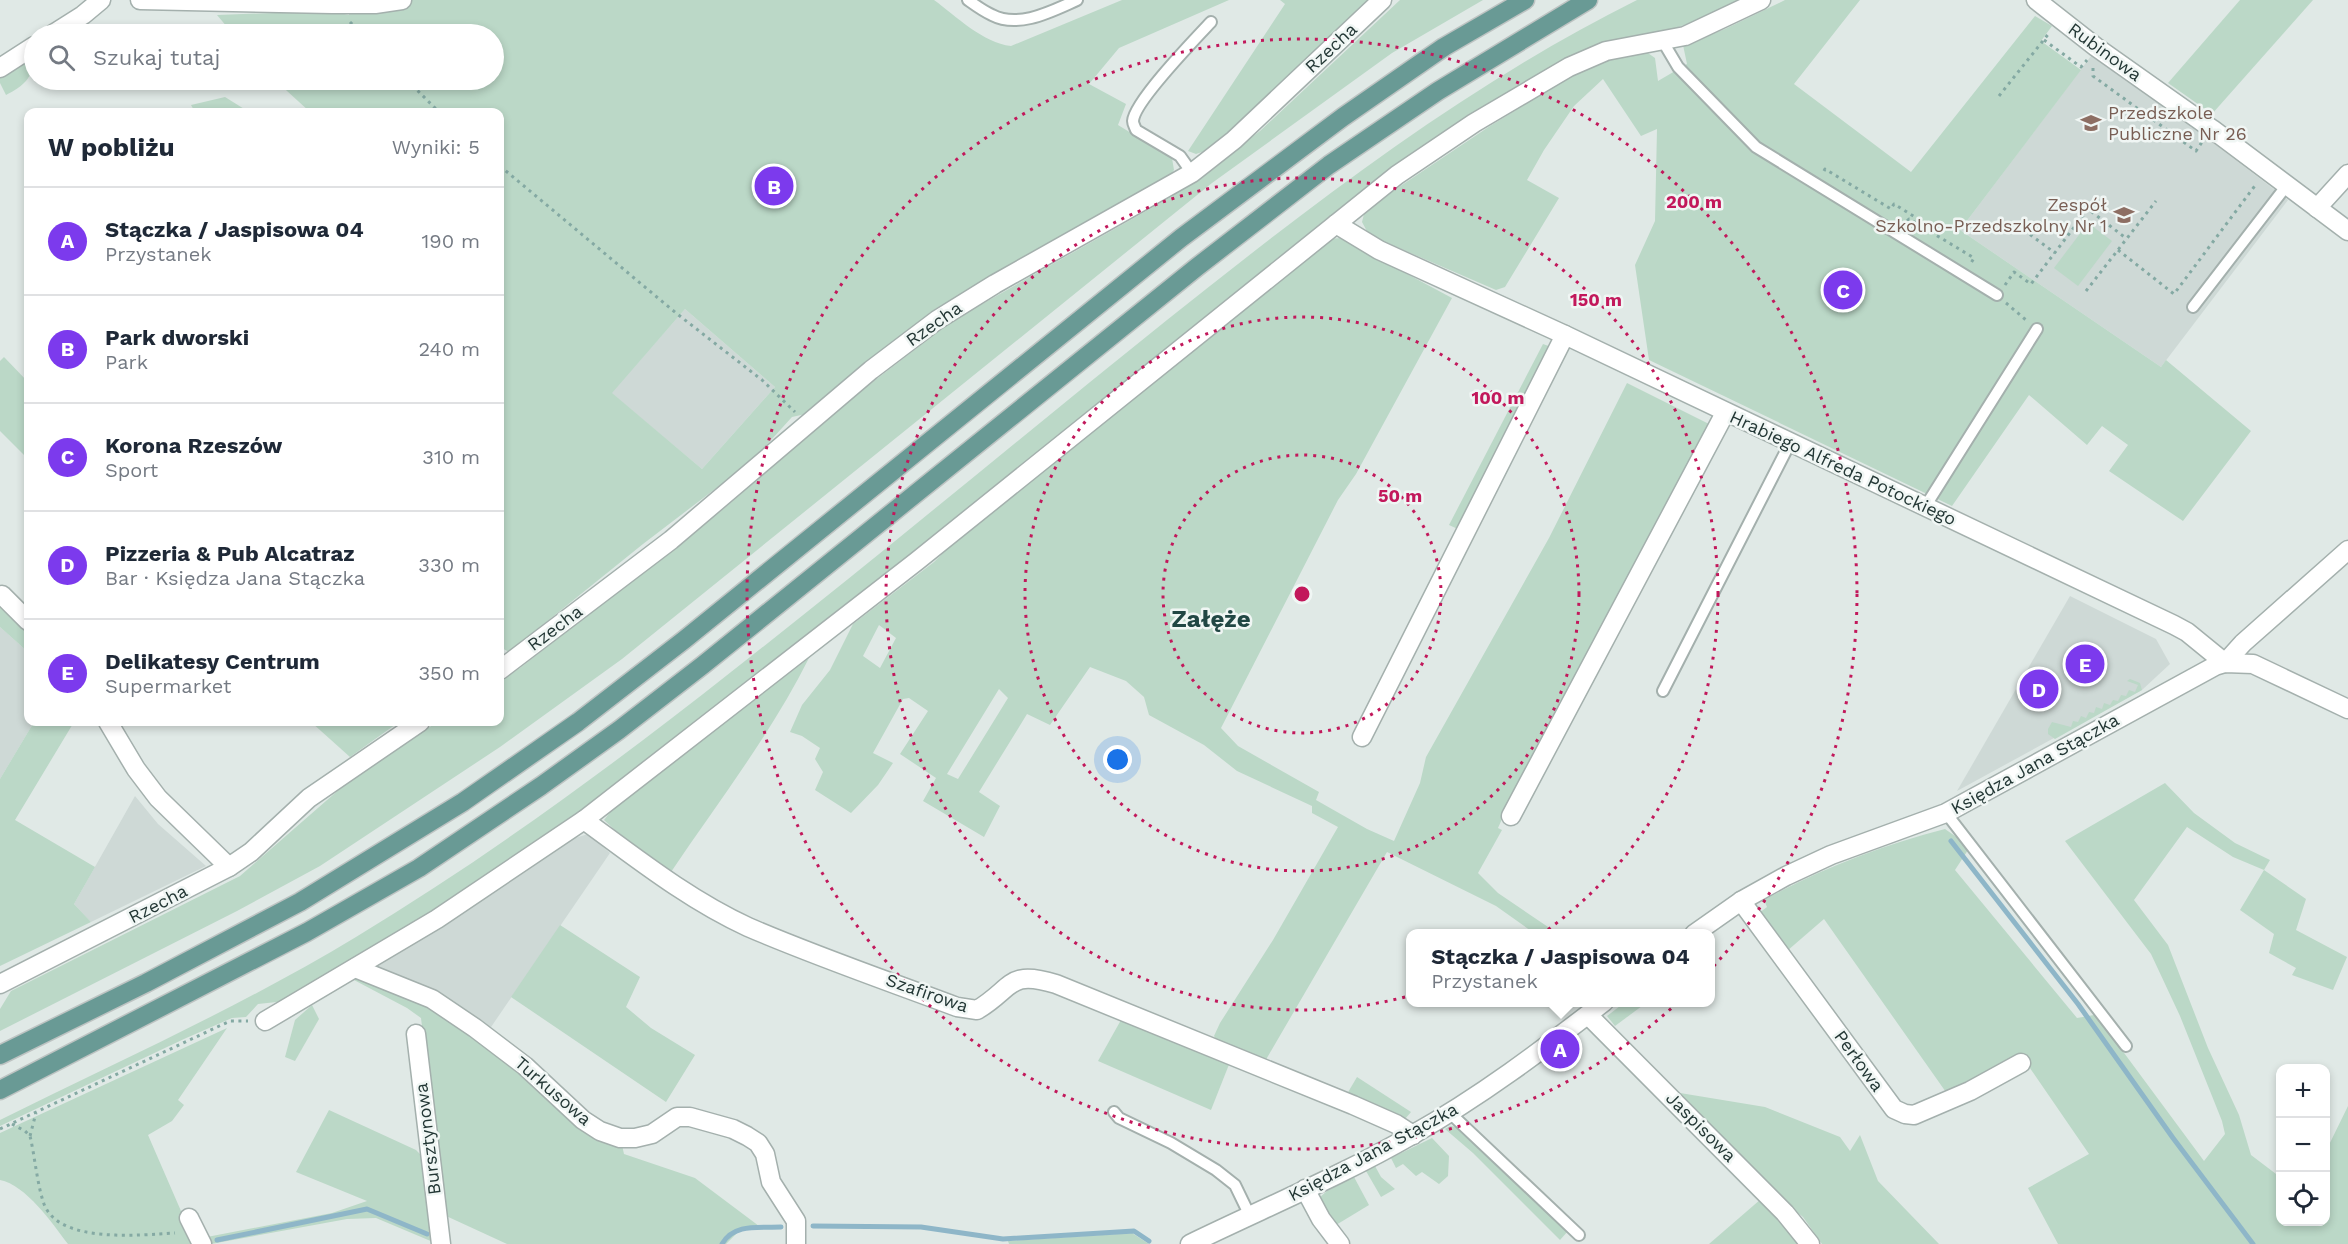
<!DOCTYPE html>
<html lang="pl">
<meta charset="utf-8">
<style>
body{margin:0;font-family:"Work Sans",sans-serif;background:#f6f6f7;color:#1f2937}
.controls{position:absolute;right:18px;bottom:18px;display:grid;overflow:hidden;border-radius:12px;box-shadow:0 3px 9px #0003}
.controls button{width:54px;height:54px;display:grid;place-items:center;padding:0;border:0;border-bottom:2px solid #e0e1e3;background:#fff;color:#1f2937;font:30px sans-serif}
.you{position:absolute;left:1118px;top:760px;width:21px;height:21px;margin:-15px;border:4px solid #fff;border-radius:50%;background:#1a73e8;box-shadow:0 0 0 9px #1a73e833}
.badge{display:grid;place-items:center;width:39px;height:39px;border-radius:50%;background:#7c3aed;color:#fff;font-size:20px;font-weight:700}
.pin{position:absolute;translate:-50% -50%;border:3px solid #fff;box-shadow:0 2px 6px #0006}
.popup{position:absolute;left:1406px;top:929px;width:309px;height:78px;box-sizing:border-box;display:grid;place-content:center;border-radius:12px;background:#fff;filter:drop-shadow(0 2px 4px #0005);font-size:20px;white-space:nowrap;color:#747a83}
.popup b{font-size:22px;color:#1f2937}
.popup::after{content:'';position:absolute;left:50%;top:100%;margin-left:-12px;border:12px solid transparent;border-top-color:#fff}
.list{margin:0;padding:0;list-style:none}
h2{display:flex;justify-content:space-between;align-items:center;height:78px;margin:0;padding:0 24px;font-size:26px}
h2 small{font-size:20px;font-weight:400;color:#747a83}
.list li{display:grid;grid-template-columns:39px 1fr auto;gap:18px;align-items:center;box-sizing:border-box;height:108px;padding:0 24px;border-top:2px solid #e0e1e3}
.list b{display:block;font-size:22px;white-space:nowrap}
.list p{margin:0;font-size:20px;white-space:nowrap;color:#747a83}
.list em{font-size:20px;font-style:normal;color:#747a83}
.icon{flex:none;width:33px;height:33px;fill:none;stroke:currentColor;stroke-width:2;stroke-linecap:round;stroke-linejoin:round}
.map{position:relative;flex:none;width:2348px;height:1244px;overflow:hidden}
.search{position:absolute;background:#fff;box-shadow:0 3px 9px #0003;left:24px;top:24px;width:480px;height:66px;display:flex;align-items:center;gap:15px;box-sizing:border-box;padding:0 21px;border-radius:33px;color:#747a83;font-size:22px}
.panel{position:absolute;background:#fff;box-shadow:0 3px 9px #0003;left:24px;top:108px;width:480px;height:618px;border-radius:12px}
.map>svg:first-child{display:block}
.built{fill:#ced9d6}
.green{fill:#bbd8c7;fill-rule:evenodd}
.lines{fill:none;stroke-linecap:round;stroke-linejoin:round}
.stream{stroke:#8eb6c8;stroke-width:5}
.service-casing{stroke:#a4b0ad;stroke-width:14}
.minor-casing{stroke:#a4b0ad;stroke-width:21}
.tertiary-casing{stroke:#a4b0ad;stroke-width:21}
.primary-casing{stroke:#bdc3c2;stroke-width:21}
.path{stroke:#84a9a3;stroke-width:3;stroke-dasharray:3 4.5;stroke-linecap:butt}
.service{stroke:#fff;stroke-width:10}
.minor{stroke:#fff;stroke-width:18}
.tertiary{stroke:#fff;stroke-width:18}
.primary{stroke:#699a95;stroke-width:18}
.ring{fill:none;stroke:#c2185b;stroke-width:3;stroke-dasharray:3 6}
.labels{text-anchor:middle;stroke-width:5;stroke-linejoin:round;paint-order:stroke}
.street-label{font-size:18px;fill:#233735;stroke:#f0f6f4}
.education-label{font-size:18px;fill:#785e54;stroke:#f0f6f4;text-anchor:start}
.district-label{font-size:24px;font-weight:bold;fill:#214744;stroke:#f0f6f4}
.centre{fill:#c2185b;stroke:#f0f6f4;stroke-width:3}
.ring-label{font-size:18px;text-anchor:middle;font-weight:bold;fill:#c2185b;stroke:#f0f6f4;stroke-width:5;stroke-linejoin:round;paint-order:stroke}
</style>
<div class="map">
<svg width="2348" height="1244" viewBox="0 0 2348 1244">
<rect width="100%" height="100%" fill="#e0e9e6"/>
<g class="built">
<path d="M2094 52 2288 200 2161 367 1960 230Z"/>
<path d="M685 309 775 387 702 469 611 393Z"/>
<path d="M2070 596 2156 639 2170 664 2142 690 1957 791Z"/>
<path d="M0 627 28 652V722H34L0 779Z"/>
<path d="M135 796 158 824 206 866 91 922 74 904Z"/>
<path d="M588 834 610 853 489 1030 375 967 572 839Z"/>
</g>
<g class="green">
<path d="M349 0H934C956 16 983 43 1011 46L1122 0H1229L1119 48 1089 84 1126 104 1118 125 1172 158 1174 170 1169 177 935 309 825 398 810 413 792 417 753 460 643 544 509 652 500 647V112H310L275 80H494V34H233L217 15 330 11 349 15ZM685 309 775 387 702 469 612 393Z"/>
<path d="M1280 0H1372L1208 150 1196 154 1188 151 1285 4Z"/>
<path d="M1400 0H1483L1392 53 1212 183 622 659 500 747 320 866 237 911 0 1031V1009L11 991 240 876 342 787 437 722H500V681L520 668 721 511 861 391 952 321 1171 197 1260 131Z"/>
<path d="M1637 0H1744C1718 13 1693 23 1665 31 1642 36 1619 37 1596 46L1360 193 1061 437 673 743 574 816 489 877 410 928 286 1001 258 1004 246 1017 232 1018 184 1039 0 1126V1120C119 1061 242 1006 356 937 485 859 612 766 731 672 878 557 1021 437 1167 320 1314 203 1468 84 1637 0Z"/>
<path d="M1785 0H1860L1794 84 1911 172 2035 16 2052 26 2041 41 2081 70 1960 230 2161 367 2166 360 2251 431 2183 521 2109 471 2128 445 2102 426 2087 445 2029 395 1952 506 1649 360 1635 265 1655 221 1657 129 1641 136 1603 79 1574 106 1544 150 1527 180 1559 198 1505 287 1496 290 1369 235 1362 222 1364 214 1396 189 1490 126 1573 75 1617 56 1645 51 1655 58 1658 81 1687 64 1683 45 1725 29Z"/>
<path d="M2240 0H2313L2212 114 2168 83Z"/>
<path d="M34 56C34 78 23 86 6 95L0 83V77Z"/>
<path d="M225 97 249 112H195L191 105Z"/>
<path d="M2088 223 2112 241 2078 286 2054 268Z"/>
<path d="M1340 238 1452 298 1356 474 1338 500 1221 728 1238 746 1319 792 1316 800 1367 829 1394 841 1420 783 1426 757 1549 538 1627 383 1709 424C1657 522 1606 620 1555 719 1535 756 1515 789 1498 828L1502 830 1478 873 1498 893 1557 933H1534L1496 906 1387 852 1264 1063 1219 1044 1214 1036 1220 1023 1273 940 1338 827 1312 813V806L1237 771 1204 745 1149 715 1144 697 1126 681 1090 667 1050 725 1027 714 979 792 1000 806 984 837 923 801 936 778 900 754 928 711 909 698 903 699 873 753 893 763 878 785 851 813 815 790 823 772 815 759 820 748 802 736 790 732 802 705 830 670 853 624 934 562 953 543 1330 239ZM879 625 896 638 880 668 863 656ZM999 689 1008 698 958 779 947 774Z"/>
<path d="M1543 344 1554 348 1460 530 1449 525Z"/>
<path d="M4 357 28 382V459L0 431V361Z"/>
<path d="M0 602 28 632V652L0 627Z"/>
<path d="M809 658C771 734 718 802 671 872L616 831 604 820 615 806Z"/>
<path d="M2130 679 2140 683 2142 690 2055 739 2048 734V729L2052 722 2071 727 2073 721 2078 722 2081 716 2086 718 2089 712 2094 713 2096 707 2102 709 2104 703 2110 705 2113 700 2118 701 2121 695 2126 696 2129 690 2135 692 2138 685 2127 681Z"/>
<path d="M34 722H74L15 820 95 867 74 904 91 922 0 966V779Z"/>
<path d="M311 722H399L350 757Z"/>
<path d="M2165 783 2194 813 2235 843 2270 860 2264 870 2306 899 2296 930 2347 957 2333 990 2292 975 2296 968 2269 953 2274 934 2240 910 2264 870 2233 857 2187 827 2134 900 2168 945 2208 1048 2239 1115 2251 1155 2280 1177V1222H2326V1151L2348 1106V1244H2058L2028 1188 2089 1154 2021 1055 1948 1095 1824 919 1787 951 1759 913 1767 907 1764 900C1820 869 1883 845 1945 829L1962 841 1968 850 1955 870 2077 1018 2094 1015 2113 1038 2204 1161 2225 1134 2222 1121 2180 1016 2151 954 2065 841Z"/>
<path d="M560 925 640 977 626 1007 651 1028 695 1055 666 1102 511 997Z"/>
<path d="M363 975 425 1003 622 1145 624 1154 695 1178 759 1226 741 1229 726 1244H507L444 1215 421 1018 407 1008 354 980Z"/>
<path d="M1624 1003H1646L1615 1026 1607 1016Z"/>
<path d="M312 1005 319 1019 295 1061 285 1057 295 1020Z"/>
<path d="M1121 1020 1230 1062 1211 1110 1098 1061Z"/>
<path d="M227 1028 178 1100 184 1105 172 1121 148 1135 181 1211 192 1244H68C52 1223 26 1185 0 1180V1133Z"/>
<path d="M1357 1077 1411 1112 1405 1119 1347 1094Z"/>
<path d="M1674 1092 1765 1107 1840 1137 1850 1151 1860 1135 1878 1181 1939 1244H1822L1803 1217 1783 1201Z"/>
<path d="M329 1110 416 1150 426 1160 433 1242 376 1218 347 1219 211 1244 207 1237 332 1213 367 1201 296 1172Z"/>
<path d="M1450 1126 1459 1127 1568 1231 1560 1240 1473 1153 1445 1129Z"/>
<path d="M1432 1138 1449 1156 1448 1176 1439 1184 1422 1172 1416 1176 1403 1164 1396 1168 1391 1158Z"/>
<path d="M1375 1166 1381 1177 1395 1189 1381 1197 1366 1171Z"/>
<path d="M1354 1177 1369 1205 1336 1225 1319 1198 1327 1191Z"/>
<path d="M1761 1199 1799 1244H1709Z"/>
<path d="M1132 1233 1149 1244H1009L1008 1241Z"/>
</g>
<g class="lines">
<g class="stream">
<path d="M1951 841 2078 1004 2173 1138 2253 1244"/>
<path d="M813 1226 921 1227 1003 1239 1134 1231 1149 1241"/>
<path d="M217 1240 367 1209 427 1234"/>
<path d="M722 1244C734 1223 759 1228 781 1227"/>
</g>
<g class="service-casing">
<g id="service">
<path d="M968 0C975 5 983 11 992 15 1019 29 1052 11 1077 0"/>
<path d="M1662 40 1678 67 1756 147 1997 295"/>
<path d="M1192 173 1180 156 1136 130C1135 127 1133 124 1133 121 1134 102 1196 38 1211 22"/>
<path d="M2193 307 2287 185"/>
<path d="M1925 507 2037 329"/>
<path d="M1663 691 1790 443"/>
<path d="M1946 813 2126 1046"/>
<path d="M1114 1112 1119 1118 1171 1143 1216 1170 1235 1185 1250 1216"/>
<path d="M1450 1113 1579 1235"/>
</g>
</g>
<g class="minor-casing">
<g id="minor">
<path d="M140 0 332 4H375L402 0"/>
<path d="M2036 0 2096 47 2212 129 2348 231"/>
<path d="M2317 208 2348 174"/>
<path d="M1336 224 1379 250 1565 335 2174 625 2187 632 2225 663 2243 643 2348 550"/>
<path d="M2 595 28 621"/>
<path d="M500 670 671 540 871 370 937 320 995 284 1192 173 1234 140 1382 0"/>
<path d="M108 722 136 769 158 798 229 867"/>
<path d="M1362 737 1565 335"/>
<path d="M1511 816 1725 413"/>
<path d="M584 820C636 858 689 900 748 927 815 956 888 981 957 1007L977 1010C1014 988 1007 969 1056 984L1353 1105 1396 1124 1413 1135"/>
<path d="M1741 901 1894 1109 1905 1114 1914 1115 1970 1091 2021 1063"/>
<path d="M355 968 432 999 475 1028 525 1066 583 1120 600 1131 620 1138H635L652 1134 677 1117H690L733 1129 747 1136 758 1143 765 1154 771 1182 796 1221V1244"/>
<path d="M0 984 229 867 251 852 309 798 420 722"/>
<path d="M1588 1015 1785 1213 1810 1244"/>
<path d="M265 1021 437 919 584 820 917 561 1397 175 1474 123 1569 67 1606 51 1685 36 1761 0"/>
<path d="M416 1034 441 1244"/>
<path d="M1305 1189 1321 1219 1340 1244"/>
<path d="M189 1218 202 1244"/>
</g>
</g>
<g class="tertiary-casing">
<g id="tertiary">
<path d="M53 34 83 15 101 0"/>
<path d="M0 68 34 46"/>
<path d="M1694 934 1741 901 1786 876 1831 855 1946 813 2215 666 2225 663 2253 664 2348 709"/>
<path d="M1190 1244C1264 1208 1341 1176 1412 1135 1480 1097 1542 1050 1604 1002"/>
</g>
</g>
<g class="primary-casing">
<g id="primary">
<path d="M0 1055 146 983 300 902 463 802 578 722 684 640 1181 238 1343 117 1444 47 1525 0"/>
<path d="M0 1090 307 932 419 868 541 786 619 730 703 665 1197 267 1329 165 1438 91 1588 0"/>
</g>
</g>
<g class="path">
<path d="M350 22 362 34"/>
<path d="M2044 40 2081 67 2087 60"/>
<path d="M2093 68V76L2196 151 2202 142"/>
<path d="M407 80 439 112"/>
<path d="M1999 96 2050 32"/>
<path d="M500 166 676 313 762 380 795 412"/>
<path d="M1824 171 1825 169 1891 209 1894 204 1923 222 1921 226 1974 258 1971 263"/>
<path d="M1907 221 1909 219 1921 226"/>
<path d="M2024 230 2055 253"/>
<path d="M2118 250 2174 294 2257 183"/>
<path d="M2005 285 2014 272 2031 284 2088 209 2127 239"/>
<path d="M2086 291 2156 201"/>
<path d="M2006 303 2026 320"/>
<path d="M12 1124 25 1131 30 1136C35 1157 37 1184 44 1204 59 1244 140 1235 175 1233"/>
<path d="M0 1129 230 1021H248"/>
<path d="M30 1136 36 1113"/>
</g>
<use href="#service" class="service"/>
<use href="#minor" class="minor"/>
<use href="#tertiary" class="tertiary"/>
<use href="#primary" class="primary"/>
</g>
<g class="ring">
<circle cx="1302" cy="594" r="139"/>
<circle cx="1302" cy="594" r="277"/>
<circle cx="1302" cy="594" r="416"/>
<circle cx="1302" cy="594" r="555"/>
</g>
<defs>
<g id="school-bare" transform="scale(1.62)"><path d="M0-5L7-2L0 1L-7-2ZM-4 1L0 2.5L4 1V4Q0 6-4 4Z" fill="#8d6e63" stroke="#f0f6f4" stroke-width="2.5" paint-order="stroke"/></g>
</defs>
<g fill-rule="evenodd">
<use href="#school-bare" x="2091" y="123"/>
<use href="#school-bare" x="2124" y="215"/>
</g>
<g class="labels">
<g class="street-label">
<text transform="translate(1331 48) rotate(-43)" y="6">Rzecha</text>
<text transform="translate(2105 52) rotate(36)" y="6">Rubinowa</text>
<text transform="translate(934 324) rotate(-35)" y="6">Rzecha</text>
<text transform="translate(1843 468) rotate(25)" y="6">Hrabiego Alfreda Potockiego</text>
<text transform="translate(555 628) rotate(-37)" y="6">Rzecha</text>
<text transform="translate(2035 764) rotate(-29)" y="6">Księdza Jana Stączka</text>
<text transform="translate(158 904) rotate(-27)" y="6">Rzecha</text>
<text transform="translate(927 993) rotate(19)" y="6">Szafirowa</text>
<text transform="translate(1859 1061) rotate(54)" y="6">Perłowa</text>
<text transform="translate(553 1091) rotate(41)" y="6">Turkusowa</text>
<text transform="translate(1701 1127) rotate(45)" y="6">Jaspisowa</text>
<text transform="translate(428 1139) rotate(-97)" y="6">Bursztynowa</text>
<text transform="translate(1373 1152) rotate(-28)" y="6">Księdza Jana Stączka</text>
</g>
<g class="education-label">
<text x="2108" y="119">Przedszkole<tspan x="2108" dy="21">Publiczne Nr 26</tspan></text>
<text x="2107" y="211" text-anchor="end">Zespół<tspan x="2107" dy="21">Szkolno-Przedszkolny Nr 1</tspan></text>
</g>
<g class="district-label">
<text x="1211" y="627">Załęże</text>
</g>
</g>
<circle cx="1302" cy="594" r="9" class="centre"/>
<g class="ring-label">
<text x="1694" y="208">200 m</text>
<text x="1596" y="306">150 m</text>
<text x="1498" y="404">100 m</text>
<text x="1400" y="502">50 m</text>
</g>
</svg>
<div class="controls">
<button>+</button>
<button>−</button>
<button><svg class="icon" aria-label="locate" viewBox="0 0 24 24"><circle cx="12" cy="12" r="6"/><path d="M12 2v4M12 18v4M2 12h4M18 12h4"/></svg></button>
</div>
<div class="you"></div>
<div class="pin badge" style="left:1560px;top:1049px">A</div>
<div class="popup"><b>Stączka / Jaspisowa 04</b>Przystanek</div>
<div class="pin badge" style="left:774px;top:186px">B</div>
<div class="pin badge" style="left:1843px;top:290px">C</div>
<div class="pin badge" style="left:2039px;top:689px">D</div>
<div class="pin badge" style="left:2085px;top:664px">E</div>
<div class="search"><svg class="icon" aria-label="search" viewBox="0 0 24 24"><circle cx="10" cy="10" r="6"/><path d="M15 15l6 6"/></svg>Szukaj tutaj</div>
<section class="panel">
<h2>W pobliżu<small>Wyniki: 5</small></h2>
<ul class="list">
<li><span class="badge">A</span><div><b>Stączka / Jaspisowa 04</b><p>Przystanek</p></div><em>190 m</em></li>
<li><span class="badge">B</span><div><b>Park dworski</b><p>Park</p></div><em>240 m</em></li>
<li><span class="badge">C</span><div><b>Korona Rzeszów</b><p>Sport</p></div><em>310 m</em></li>
<li><span class="badge">D</span><div><b>Pizzeria &amp; Pub Alcatraz</b><p>Bar · Księdza Jana Stączka</p></div><em>330 m</em></li>
<li><span class="badge">E</span><div><b>Delikatesy Centrum</b><p>Supermarket</p></div><em>350 m</em></li>
</ul>
</section>
</div>
